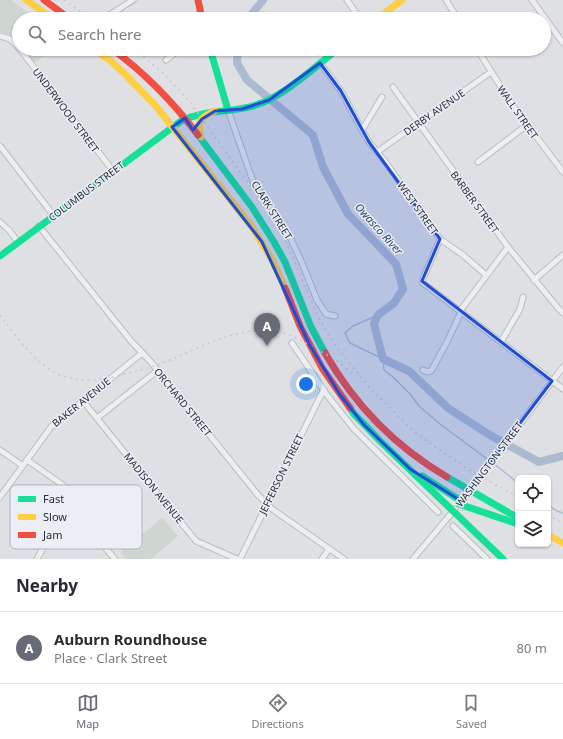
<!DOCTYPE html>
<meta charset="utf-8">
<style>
body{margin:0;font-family:"Noto Sans",sans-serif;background:#f7f7f7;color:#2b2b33}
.controls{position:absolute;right:12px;bottom:12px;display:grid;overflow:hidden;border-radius:6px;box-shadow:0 1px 3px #0004}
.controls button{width:36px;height:36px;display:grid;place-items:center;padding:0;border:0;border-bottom:1px solid #e1e1e2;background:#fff;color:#2b2b33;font:20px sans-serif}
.you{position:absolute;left:306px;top:384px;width:14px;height:14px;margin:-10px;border:3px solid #fff;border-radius:50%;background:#1a73e8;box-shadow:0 0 0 6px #1a73e833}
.badge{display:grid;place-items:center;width:26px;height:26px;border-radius:50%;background:#666b77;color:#fff;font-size:13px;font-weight:700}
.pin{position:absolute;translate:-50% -33px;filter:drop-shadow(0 1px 2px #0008)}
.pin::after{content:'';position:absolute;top:21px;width:14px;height:12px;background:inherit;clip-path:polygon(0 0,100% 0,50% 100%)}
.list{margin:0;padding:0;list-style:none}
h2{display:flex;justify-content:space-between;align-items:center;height:52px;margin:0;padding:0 16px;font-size:17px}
h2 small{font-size:13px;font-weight:400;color:#7c7c81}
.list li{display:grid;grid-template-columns:26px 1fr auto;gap:12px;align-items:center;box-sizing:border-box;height:72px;padding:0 16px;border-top:1px solid #e1e1e2}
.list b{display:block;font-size:15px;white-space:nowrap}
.list p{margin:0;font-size:13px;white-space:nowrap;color:#7c7c81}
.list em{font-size:13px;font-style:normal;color:#7c7c81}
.icon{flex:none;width:22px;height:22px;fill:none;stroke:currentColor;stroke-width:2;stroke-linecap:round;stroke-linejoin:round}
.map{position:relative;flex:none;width:563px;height:559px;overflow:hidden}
.search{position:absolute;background:#fff;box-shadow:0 1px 3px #0004;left:12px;right:12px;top:12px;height:44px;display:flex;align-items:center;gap:10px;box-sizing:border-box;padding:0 14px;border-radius:22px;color:#7c7c81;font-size:15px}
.sheet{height:124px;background:#fff}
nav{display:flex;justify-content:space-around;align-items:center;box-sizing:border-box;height:56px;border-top:1px solid #e1e1e2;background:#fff;font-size:11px;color:#7c7c81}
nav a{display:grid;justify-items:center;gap:2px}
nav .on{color:#666b77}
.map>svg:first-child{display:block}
.green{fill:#ced7cf}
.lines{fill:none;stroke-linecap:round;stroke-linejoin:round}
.stream{stroke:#acbad0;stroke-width:1.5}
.river{stroke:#acbad0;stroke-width:8}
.street-casing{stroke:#bbbdc0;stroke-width:7}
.street{stroke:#edeef0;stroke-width:5}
.fast{stroke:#16e098;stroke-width:7}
.slow{stroke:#ffcf43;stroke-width:7}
.jam{stroke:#f24e42;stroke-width:7}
.rail{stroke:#c7c8cb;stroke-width:1.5;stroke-dasharray:2 4;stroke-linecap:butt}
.marked{fill:#1d4ed8;fill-opacity:0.2;stroke:#1d4ed8;stroke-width:3;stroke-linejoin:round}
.labels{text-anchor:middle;stroke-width:3;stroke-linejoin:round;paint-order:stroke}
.street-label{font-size:10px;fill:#262c3c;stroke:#ebeef4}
.water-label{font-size:11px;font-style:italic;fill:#30466f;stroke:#ebeef4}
.key{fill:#ebeef4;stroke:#b0b4bd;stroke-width:1}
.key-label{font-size:11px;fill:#262c3c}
</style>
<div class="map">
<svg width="563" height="559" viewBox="0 0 563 559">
<rect width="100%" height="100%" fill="#dee0e4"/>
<g class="green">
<path d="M0 0H11L37 19H19V44L13 36 0 32Z"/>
<path d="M23 49H54L34 63Z"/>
<path d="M162 518 178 536 151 559H126L120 553Z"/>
</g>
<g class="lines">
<g class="stream">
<path d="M378 315 353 326 345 333 350 343 383 359 384 370 393 377 410 394 419 406 440 424 490 461"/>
<path d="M493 463 518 483"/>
<path d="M548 505 557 511 563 513"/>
</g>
<g class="river">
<path d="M248 19 263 0"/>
<path d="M238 49 237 63 247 80 313 135 323 167 348 214 396 264 403 289 394 303 378 315 374 324 383 359 409 371 448 408 488 434 539 462 563 456"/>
</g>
<g class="street-casing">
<g id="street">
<path d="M347 0 360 19"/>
<path d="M446 0 458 19"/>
<path d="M532 0 563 43"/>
<path d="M108 16 133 0"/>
<path d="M0 36 10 39 19 48"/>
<path d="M20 49 113 171"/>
<path d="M477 49 513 106 563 172"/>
<path d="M166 60 180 49"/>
<path d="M320 63 341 91 362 130 369 142 384 160 440 239 423 279V283L563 389"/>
<path d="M393 87 508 247 558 308 563 313"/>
<path d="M228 110 254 184 274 211 290 237 302 263 317 300 326 314 335 316"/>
<path d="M362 130 382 97"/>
<path d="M0 146 54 216"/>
<path d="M377 152 491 72"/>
<path d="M478 162 527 125"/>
<path d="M0 222 9 230 18 242"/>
<path d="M39 226 131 341 150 361 258 495 272 509 344 559"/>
<path d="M440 239 463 255 486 275"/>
<path d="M534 280 563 255"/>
<path d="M460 311 508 247"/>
<path d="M501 342 520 309 523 297"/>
<path d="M292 343 327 395 354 429 438 512"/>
<path d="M423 370 427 372 431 371 447 342 461 312"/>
<path d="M83 401 196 541 237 559"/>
<path d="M97 418 157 371"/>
<path d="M0 450 23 466"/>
<path d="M27 460 100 511C105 519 97 527 98 536 99 543 110 553 115 559"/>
<path d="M0 497 51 427 142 353"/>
<path d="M460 503 563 367"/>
<path d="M453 526 487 559"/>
<path d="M37 559 73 492"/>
<path d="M240 559 319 399 324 390"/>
<path d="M322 559 329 549"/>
<path d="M413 559 455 509"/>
</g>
</g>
<use href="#street" class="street"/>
<g class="fast">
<path d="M210 49 228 110"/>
<path d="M198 135 252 207 274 242 285 262 311 327 325 353"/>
<path d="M0 256 181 121C206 109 228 113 253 106 284 97 313 68 338 49"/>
<path d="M350 408 354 414 380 441 503 559"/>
<path d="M422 476 461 501"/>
<path d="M447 477 518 518"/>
<path d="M459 504 518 524"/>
</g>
<g class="slow">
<path d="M26 0 53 19"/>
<path d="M377 19 402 0"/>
<path d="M94 49 112 62 125 74 155 105 252 227 271 258 285 288"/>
<path d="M201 137C196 121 201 117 215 111"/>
<path d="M548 535 563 543"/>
</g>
<g class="jam">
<path d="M44 0 70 19"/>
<path d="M198 0 202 19"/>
<path d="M112 49C145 73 173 102 198 135"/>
<path d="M285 288 300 326 322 368 350 408"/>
<path d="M325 353C354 404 396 447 447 477"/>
</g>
<g class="rail">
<path d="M64 0 91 19"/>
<path d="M134 49 163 73 190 102 273 218 286 242 316 312 328 334 338 349 370 388 412 430 438 449 469 470 518 497"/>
<path d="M0 315C16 335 31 359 54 372 74 383 97 381 118 376 136 371 154 367 170 360 206 345 246 322 286 334 295 337 304 342 313 347 328 355 343 364 355 376"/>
<path d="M548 515 563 523"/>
</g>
</g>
<path class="marked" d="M320 63 341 91 369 142 440 239 422 281 552 381 461 501 410 469 364 425 340 395 309 344 262 242 172 127 185 118 193 130 202 119 215 111 242 109 269 100Z"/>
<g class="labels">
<g class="street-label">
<text transform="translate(66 110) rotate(53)" y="4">UNDERWOOD STREET</text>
<text transform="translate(434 112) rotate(-35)" y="4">DERBY AVENUE</text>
<text transform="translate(518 112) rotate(55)" y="4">WALL STREET</text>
<text transform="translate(86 191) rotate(-37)" y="4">COLUMBUS STREET</text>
<text transform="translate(475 202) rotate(54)" y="4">BARBER STREET</text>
<text transform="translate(418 208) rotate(55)" y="4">WEST STREET</text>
<text transform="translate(272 210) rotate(58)" y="4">CLARK STREET</text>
<text transform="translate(81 402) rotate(-39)" y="4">BAKER AVENUE</text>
<text transform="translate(183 402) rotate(51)" y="4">ORCHARD STREET</text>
<text transform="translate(489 464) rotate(-53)" y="4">WASHINGTON STREET</text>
<text transform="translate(281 474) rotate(-64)" y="4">JEFFERSON STREET</text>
<text transform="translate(154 488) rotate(51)" y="4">MADISON AVENUE</text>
</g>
<g class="water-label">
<text transform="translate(379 229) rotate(48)" y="4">Owasco River</text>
</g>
</g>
<rect x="10" y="485" width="132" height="64" rx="6" class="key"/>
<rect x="18" y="496" width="18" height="6" fill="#16e098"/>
<rect x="18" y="514" width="18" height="6" fill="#ffcf43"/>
<rect x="18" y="532" width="18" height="6" fill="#f24e42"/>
<g class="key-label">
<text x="43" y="503">Fast</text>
<text x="43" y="521">Slow</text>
<text x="43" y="539">Jam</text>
</g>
</svg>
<div class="controls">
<button><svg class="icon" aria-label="locate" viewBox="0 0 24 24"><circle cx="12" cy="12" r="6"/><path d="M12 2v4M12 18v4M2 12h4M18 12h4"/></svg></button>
<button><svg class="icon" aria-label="layers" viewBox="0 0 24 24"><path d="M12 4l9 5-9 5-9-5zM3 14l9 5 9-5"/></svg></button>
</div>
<div class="you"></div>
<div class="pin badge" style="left:267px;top:346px">A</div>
<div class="search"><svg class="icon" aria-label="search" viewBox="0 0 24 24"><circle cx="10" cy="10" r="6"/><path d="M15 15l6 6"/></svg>Search here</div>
</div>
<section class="sheet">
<h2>Nearby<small></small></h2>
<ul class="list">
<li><span class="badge">A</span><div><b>Auburn Roundhouse</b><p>Place · Clark Street</p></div><em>80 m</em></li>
</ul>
</section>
<nav>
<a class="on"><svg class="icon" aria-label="map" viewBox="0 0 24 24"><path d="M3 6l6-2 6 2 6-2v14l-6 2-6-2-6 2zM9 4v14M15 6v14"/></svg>Map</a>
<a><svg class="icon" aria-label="directions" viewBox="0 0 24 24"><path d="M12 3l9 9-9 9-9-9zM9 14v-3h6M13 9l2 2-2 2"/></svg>Directions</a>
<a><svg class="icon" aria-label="saved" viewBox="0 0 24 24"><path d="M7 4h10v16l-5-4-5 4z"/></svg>Saved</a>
</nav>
